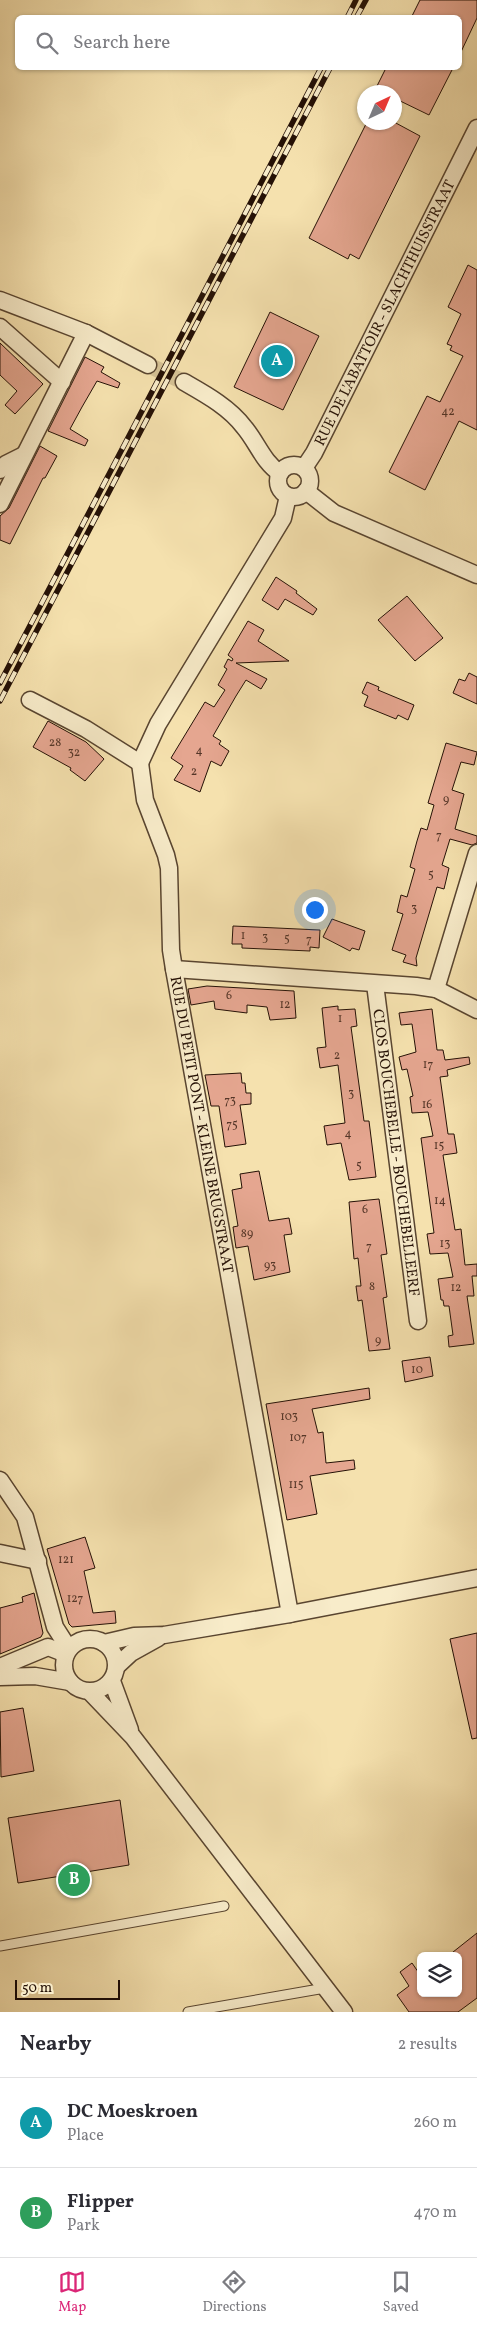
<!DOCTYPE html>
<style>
body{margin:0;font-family:Vollkorn,serif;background:#f2f2f3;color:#2b2b33}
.controls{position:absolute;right:15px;bottom:15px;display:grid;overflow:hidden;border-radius:8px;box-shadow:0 1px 4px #0004}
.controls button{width:45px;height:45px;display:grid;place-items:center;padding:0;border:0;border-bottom:1px solid #e1e1e2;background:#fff;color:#2b2b33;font:25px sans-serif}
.compass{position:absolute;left:357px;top:85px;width:45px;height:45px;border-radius:50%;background:#fff;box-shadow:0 1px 4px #0004;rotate:44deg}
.scale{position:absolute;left:15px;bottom:12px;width:105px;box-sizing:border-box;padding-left:5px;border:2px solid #251106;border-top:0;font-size:14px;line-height:18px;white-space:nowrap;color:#251106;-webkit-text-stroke:4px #f8ecca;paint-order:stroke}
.you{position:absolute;left:314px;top:909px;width:18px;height:18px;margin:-12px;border:4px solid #fff;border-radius:50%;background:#1a73e8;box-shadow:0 0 0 8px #1a73e833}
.badge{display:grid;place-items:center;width:32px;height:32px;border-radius:50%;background:#db2777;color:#fff;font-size:16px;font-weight:700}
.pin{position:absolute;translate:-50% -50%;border:2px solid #fff;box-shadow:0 1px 5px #0006}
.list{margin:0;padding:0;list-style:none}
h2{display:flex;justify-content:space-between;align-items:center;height:65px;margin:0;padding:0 20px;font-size:21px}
h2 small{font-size:16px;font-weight:400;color:#7c7c81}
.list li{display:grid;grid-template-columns:32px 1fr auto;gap:15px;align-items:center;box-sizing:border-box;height:90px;padding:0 20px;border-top:1px solid #e1e1e2}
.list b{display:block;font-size:19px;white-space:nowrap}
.list p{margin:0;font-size:16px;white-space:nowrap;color:#7c7c81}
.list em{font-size:16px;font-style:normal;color:#7c7c81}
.icon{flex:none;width:28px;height:28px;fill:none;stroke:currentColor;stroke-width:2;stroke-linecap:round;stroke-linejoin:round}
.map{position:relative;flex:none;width:477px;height:2012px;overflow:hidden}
.search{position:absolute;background:#fff;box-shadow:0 1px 4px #0004;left:15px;right:15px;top:15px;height:55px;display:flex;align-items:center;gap:12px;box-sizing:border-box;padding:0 18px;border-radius:8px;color:#7c7c81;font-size:19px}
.sheet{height:245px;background:#fff}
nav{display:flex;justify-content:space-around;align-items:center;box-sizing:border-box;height:70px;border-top:1px solid #e1e1e2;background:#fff;font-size:14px;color:#7c7c81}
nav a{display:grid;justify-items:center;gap:2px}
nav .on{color:#db2777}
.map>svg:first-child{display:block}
.building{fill:#e5a690;stroke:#251106}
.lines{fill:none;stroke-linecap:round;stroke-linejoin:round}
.minor-tunnel{stroke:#d6c295;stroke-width:16;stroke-dasharray:16 8;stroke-linecap:butt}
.service-casing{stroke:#594530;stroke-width:11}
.minor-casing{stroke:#594530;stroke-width:19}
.service{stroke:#f8ecca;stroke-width:9}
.minor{stroke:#f8ecca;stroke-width:16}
.rail-casing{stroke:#251106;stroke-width:5.5}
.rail{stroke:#f8ecca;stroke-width:4;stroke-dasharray:11;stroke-linecap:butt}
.labels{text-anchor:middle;stroke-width:4;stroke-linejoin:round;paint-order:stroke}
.number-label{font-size:12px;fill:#553628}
.street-label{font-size:15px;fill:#251106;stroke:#f8ecca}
</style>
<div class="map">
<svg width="477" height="2012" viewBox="0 0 477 2012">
<rect width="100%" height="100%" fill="#f5e1ae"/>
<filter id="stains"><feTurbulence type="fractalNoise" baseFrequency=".004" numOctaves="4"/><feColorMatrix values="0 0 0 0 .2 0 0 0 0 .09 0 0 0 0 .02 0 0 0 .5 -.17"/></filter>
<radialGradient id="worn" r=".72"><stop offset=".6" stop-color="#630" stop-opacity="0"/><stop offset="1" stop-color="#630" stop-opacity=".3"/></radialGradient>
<g class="building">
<path d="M420 0H477V18L460 54V18H411Z"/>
<path d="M386 68H453L429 115 394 98V92H384L376 88Z"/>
<path d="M367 122H394L420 136 359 259 350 254 348 259 309 238Z"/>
<path d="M468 265 477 270V430L459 421 425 490 389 472 427 396 440 402 463 356 450 350 452 346 447 344 461 314 448 307Z"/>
<path d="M270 312 319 336 283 410 234 387Z"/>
<path d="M0 343 43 384 15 414 5 405 17 391 0 375Z"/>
<path d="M85 357 104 367 101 372 120 383 118 388 97 381 82 407 70 429 88 440 85 446 48 431Z"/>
<path d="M40 446 57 456 45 478H43L10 544 0 540V516L9 508Z"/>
<path d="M276 577 297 591 296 593 317 609 313 615 285 599 278 610 262 600Z"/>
<path d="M407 596 443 638 415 661 378 620Z"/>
<path d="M248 621 264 630 258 641 289 661 236 663 267 679 261 689 246 680 236 696 213 736 221 741 219 744 229 751 221 766 211 761 200 792 174 780 183 766 171 758 205 702 214 707 225 690 218 685 227 669 224 667 228 659 232 661 233 659 228 655Z"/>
<path d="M469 673 477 677V704L453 693 459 679 465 681Z"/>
<path d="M367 682 379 687 378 690 414 705 408 720 398 715 396 719 364 706 368 696 362 693Z"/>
<path d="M48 721 86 742 104 759 85 781 70 770 71 768 33 747Z"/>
<path d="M446 743 477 752 474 765 461 762 452 790 464 794 455 829 477 836V843L472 845 450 839 442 865 449 868 444 889 437 887 416 958 417 966 403 962 406 955 392 950 403 914 397 912 401 895 407 897 415 869 410 867 417 841 421 828 427 830 434 805 428 803Z"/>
<path d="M332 919 365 931 359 950 352 948 350 951 323 937Z"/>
<path d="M233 926 320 930 319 948 310 947V951L242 948V944H232Z"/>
<path d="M207 986 294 991 296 1018 270 1020 267 1007 247 1005V1013L215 1009 214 1001 191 1005 188 989Z"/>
<path d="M338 1006V1010L355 1009 357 1026 351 1027 364 1121H369L376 1177 349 1180 341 1143 327 1145 324 1126 345 1123 338 1065 320 1068 317 1048 326 1047 322 1008Z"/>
<path d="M432 1009 437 1050H443L445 1060 469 1057 470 1064 447 1070 448 1076 440 1077 448 1134H454L457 1153 443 1155 455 1230 461 1229 465 1265 477 1264V1276H472L474 1296H467L474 1344 449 1347 448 1336 453 1335 449 1306H444L443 1300H441L438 1279 453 1277 448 1253 430 1254 427 1234 434 1233 421 1138 433 1136 428 1112 412 1113 410 1097 413 1096 407 1069 402 1070 399 1057 416 1052 412 1024 401 1025 399 1013Z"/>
<path d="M241 1073 242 1083H245L246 1093H251V1104L240 1105 246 1144 225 1147 219 1106H211L205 1075Z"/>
<path d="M259 1171 269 1221 289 1218 292 1234 284 1235 290 1272 254 1280 248 1246 236 1248 233 1227 238 1226 232 1190 242 1188 240 1174Z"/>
<path d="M379 1199 387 1254 381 1255 387 1297 383 1298 390 1349 369 1351 362 1300 358 1301 356 1286H361L358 1258 354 1259 349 1202Z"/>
<path d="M430 1357 433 1376 405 1382 402 1361Z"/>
<path d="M369 1388 370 1399 312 1409 318 1433 323 1432 326 1463 354 1460 355 1469 310 1476 317 1514 287 1520 266 1404Z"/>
<path d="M85 1537 95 1568 84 1571 93 1613 115 1611 116 1623 72 1627 69 1624 47 1549Z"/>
<path d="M34 1593 43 1633 41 1637 0 1654V1608L23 1602 22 1597Z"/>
<path d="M477 1633V1738L472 1739 450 1639Z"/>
<path d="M23 1708 34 1771 1 1777 0 1712Z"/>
<path d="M120 1800 129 1865 18 1883 8 1818Z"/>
<path d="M477 1933V1998L458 2012H409L397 1995 409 1986 400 1972 412 1963 421 1976V1993H458V1956H448Z"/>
</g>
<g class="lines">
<path class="minor-tunnel" d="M148 365 184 382"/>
<g class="service-casing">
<g id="service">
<path d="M0 1946 224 1906"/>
<path d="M188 2012 325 1988"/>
</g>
</g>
<g class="minor-casing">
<g id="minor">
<path d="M0 300 86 333 148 365"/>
<path d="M0 327 62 382"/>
<path d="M184 382C205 394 229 407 244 427 257 442 263 462 280 473"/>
<circle cx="294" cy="481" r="16"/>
<path id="s1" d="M304 468 314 453 477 128"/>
<path d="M0 470 6 464 24 455"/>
<path d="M306 491 334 513 477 575"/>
<path d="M0 504 86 333"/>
<path d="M30 700 86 729 140 763"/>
<path id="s2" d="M140 763 145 800 166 855 169 868 171 950 174 969 290 1614"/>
<path d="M140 763 158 724 283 518 288 496"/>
<path d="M174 969 416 986 436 989 477 1010"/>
<path id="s3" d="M375 984 418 1321"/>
<path d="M436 989 477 853"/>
<path d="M0 1480 25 1517 55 1627 69 1649"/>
<path d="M0 1553 38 1561"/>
<circle cx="90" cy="1665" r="26"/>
<path d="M104 1643 134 1636 164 1635 290 1614 477 1578"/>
<path d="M117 1666 131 1653 158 1638"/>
<path d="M0 1667 48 1647 66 1654"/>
<path d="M0 1677 35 1676 70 1682"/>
<path d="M112 1681 130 1730"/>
<path d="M90 1692 133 1737 344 2012"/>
</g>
</g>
<use href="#service" class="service"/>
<use href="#minor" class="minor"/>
<g class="rail-casing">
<g id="rail">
<path d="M347 18 356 0"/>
<path d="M356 18 366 0"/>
<path d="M0 683 321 68"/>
<path d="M0 701 330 68"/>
</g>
</g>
<use href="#rail" class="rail"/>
</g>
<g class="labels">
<g class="number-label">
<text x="448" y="415">42</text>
<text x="55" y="746">28</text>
<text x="199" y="754">4</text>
<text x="74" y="756">32</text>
<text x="194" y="775">2</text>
<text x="446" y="803">9</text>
<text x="439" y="839">7</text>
<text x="431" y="878">5</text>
<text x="414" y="912">3</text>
<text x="243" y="939">1</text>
<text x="265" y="941">3</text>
<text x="287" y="942">5</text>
<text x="309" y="943">7</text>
<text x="229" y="999">6</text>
<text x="285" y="1008">12</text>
<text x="340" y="1022">1</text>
<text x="337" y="1059">2</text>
<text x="428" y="1068">17</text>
<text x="351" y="1097">3</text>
<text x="230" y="1104">73</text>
<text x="427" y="1108">16</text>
<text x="232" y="1128">75</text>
<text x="348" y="1137">4</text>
<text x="439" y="1149">15</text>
<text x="359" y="1169">5</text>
<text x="440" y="1204">14</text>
<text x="365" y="1213">6</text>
<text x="247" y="1237">89</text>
<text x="445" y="1247">13</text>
<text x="369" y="1250">7</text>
<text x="270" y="1269">93</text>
<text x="372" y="1290">8</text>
<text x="456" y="1291">12</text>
<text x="378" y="1344">9</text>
<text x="417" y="1373">10</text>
<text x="289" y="1420">103</text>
<text x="298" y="1441">107</text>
<text x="296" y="1488">115</text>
<text x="66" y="1563">121</text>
<text x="75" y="1602">127</text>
</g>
<g class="street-label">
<text dy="5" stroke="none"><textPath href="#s1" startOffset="175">RUE DE L'ABATTOIR - SLACHTHUISSTRAAT</textPath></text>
<text dy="5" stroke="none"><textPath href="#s2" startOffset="369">RUE DU PETIT PONT - KLEINE BRUGSTRAAT</textPath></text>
<text dy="5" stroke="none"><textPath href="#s3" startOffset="170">CLOS BOUCHEBELLE - BOUCHEBELLEERF</textPath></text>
</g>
</g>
<rect width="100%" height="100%" filter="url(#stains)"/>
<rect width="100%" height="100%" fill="url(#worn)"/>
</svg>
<div class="controls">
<button><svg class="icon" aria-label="layers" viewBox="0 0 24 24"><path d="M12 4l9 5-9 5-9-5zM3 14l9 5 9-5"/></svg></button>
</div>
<svg class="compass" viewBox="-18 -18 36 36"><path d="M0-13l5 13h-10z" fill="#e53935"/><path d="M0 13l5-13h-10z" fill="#7c7c81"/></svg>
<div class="scale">50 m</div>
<div class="you"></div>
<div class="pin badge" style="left:277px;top:361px;background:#0f9aa8">A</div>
<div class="pin badge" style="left:74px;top:1880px;background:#2e9e5b">B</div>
<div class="search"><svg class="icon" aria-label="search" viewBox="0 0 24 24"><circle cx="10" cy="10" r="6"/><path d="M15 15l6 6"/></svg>Search here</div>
</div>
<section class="sheet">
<h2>Nearby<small>2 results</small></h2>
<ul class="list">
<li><span class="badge" style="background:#0f9aa8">A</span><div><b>DC Moeskroen</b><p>Place</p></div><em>260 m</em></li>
<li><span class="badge" style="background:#2e9e5b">B</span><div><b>Flipper</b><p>Park</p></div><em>470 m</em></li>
</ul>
</section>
<nav>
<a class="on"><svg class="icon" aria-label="map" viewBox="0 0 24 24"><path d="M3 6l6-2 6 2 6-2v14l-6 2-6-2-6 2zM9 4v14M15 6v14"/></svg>Map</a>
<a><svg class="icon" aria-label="directions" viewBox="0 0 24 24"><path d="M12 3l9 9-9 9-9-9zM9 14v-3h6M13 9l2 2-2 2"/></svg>Directions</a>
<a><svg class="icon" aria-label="saved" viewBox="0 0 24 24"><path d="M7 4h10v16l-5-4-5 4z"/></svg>Saved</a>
</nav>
